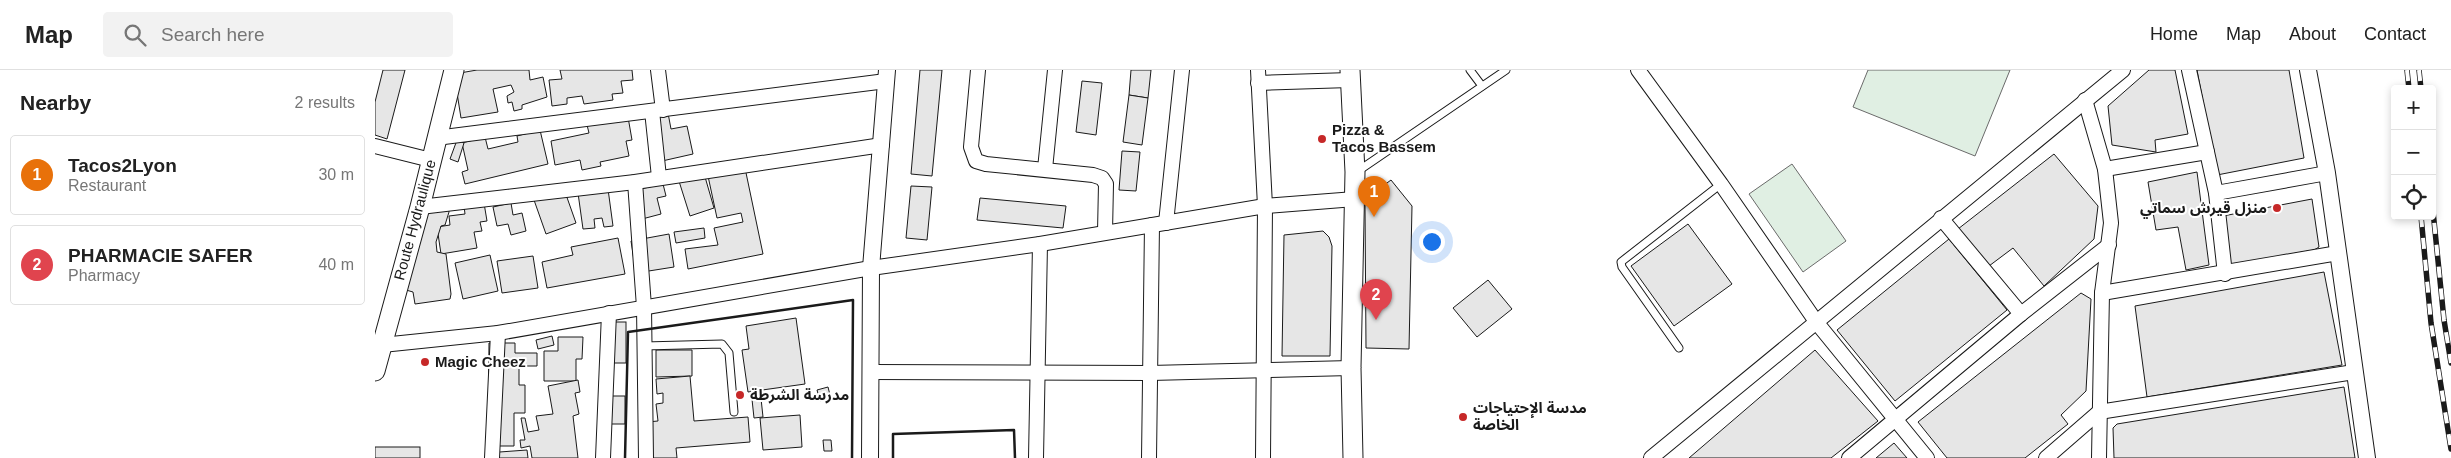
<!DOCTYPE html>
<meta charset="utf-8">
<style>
body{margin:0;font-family:Arial,"Noto Sans Arabic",sans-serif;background:#f2f2f2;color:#222}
.controls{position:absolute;right:15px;top:15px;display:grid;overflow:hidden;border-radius:5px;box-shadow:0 2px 8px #0003}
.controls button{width:45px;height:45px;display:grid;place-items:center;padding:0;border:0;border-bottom:1px solid #e0e0e0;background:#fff;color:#222;font:25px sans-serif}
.you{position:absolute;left:1056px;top:171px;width:18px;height:18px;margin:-12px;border:4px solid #fff;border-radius:50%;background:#1a73e8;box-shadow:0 0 0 8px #1a73e833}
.badge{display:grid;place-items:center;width:32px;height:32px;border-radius:50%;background:#7c3aed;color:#fff;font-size:16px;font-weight:700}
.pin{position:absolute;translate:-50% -41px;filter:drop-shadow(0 1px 2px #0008)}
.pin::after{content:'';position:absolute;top:26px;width:18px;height:15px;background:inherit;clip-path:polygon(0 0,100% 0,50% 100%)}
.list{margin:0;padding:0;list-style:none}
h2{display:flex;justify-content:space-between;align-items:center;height:65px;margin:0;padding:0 20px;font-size:21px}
h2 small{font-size:16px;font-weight:400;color:#767676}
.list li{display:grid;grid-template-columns:32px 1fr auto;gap:15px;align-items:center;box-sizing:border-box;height:80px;margin:0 10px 10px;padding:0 10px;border:1px solid #e0e0e0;border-radius:5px}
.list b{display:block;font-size:19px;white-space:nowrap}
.list p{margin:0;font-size:16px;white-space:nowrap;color:#767676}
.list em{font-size:16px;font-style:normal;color:#767676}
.icon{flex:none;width:28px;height:28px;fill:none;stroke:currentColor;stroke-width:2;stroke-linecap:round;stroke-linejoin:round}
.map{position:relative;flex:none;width:2076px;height:388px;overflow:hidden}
header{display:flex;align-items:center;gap:30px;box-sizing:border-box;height:70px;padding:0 25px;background:#fff;border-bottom:1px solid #e0e0e0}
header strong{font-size:24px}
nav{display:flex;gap:28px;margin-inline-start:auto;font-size:18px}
.search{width:350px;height:45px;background:#f2f2f2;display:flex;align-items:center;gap:12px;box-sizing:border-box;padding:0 18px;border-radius:5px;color:#767676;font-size:19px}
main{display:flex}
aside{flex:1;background:#fff}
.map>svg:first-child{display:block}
.grass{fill:#e0efe3;stroke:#6a6a6a}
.building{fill:#e6e6e6;stroke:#1a1a1a}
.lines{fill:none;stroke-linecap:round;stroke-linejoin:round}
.service-casing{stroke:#1a1a1a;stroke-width:9}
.minor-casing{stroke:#1a1a1a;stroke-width:16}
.tertiary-casing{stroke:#1a1a1a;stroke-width:18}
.secondary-casing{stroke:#1a1a1a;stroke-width:21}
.service{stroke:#fff;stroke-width:7}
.minor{stroke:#fff;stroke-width:14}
.tertiary{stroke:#fff;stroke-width:16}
.secondary{stroke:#fff;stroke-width:19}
.rail-casing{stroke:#1a1a1a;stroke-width:5.5}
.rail{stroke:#fff;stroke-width:4;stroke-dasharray:11;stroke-linecap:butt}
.wall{stroke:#1a1a1a;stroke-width:2.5}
.poi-dot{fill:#c62828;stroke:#fff;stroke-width:2}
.labels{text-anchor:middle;stroke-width:4;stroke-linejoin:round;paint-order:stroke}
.poi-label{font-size:15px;font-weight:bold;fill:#1a1a1a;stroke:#fff;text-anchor:start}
.street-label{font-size:15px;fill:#1a1a1a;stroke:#fff}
</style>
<header>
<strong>Map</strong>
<div class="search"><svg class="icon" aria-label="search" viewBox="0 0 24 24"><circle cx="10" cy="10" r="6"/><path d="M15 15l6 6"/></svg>Search here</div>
<nav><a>Home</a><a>Map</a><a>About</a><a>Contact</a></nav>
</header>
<main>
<aside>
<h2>Nearby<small>2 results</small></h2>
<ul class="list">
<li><span class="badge" style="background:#e8710a">1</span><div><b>Tacos2Lyon</b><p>Restaurant</p></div><em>30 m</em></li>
<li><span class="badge" style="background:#e0444e">2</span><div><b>PHARMACIE SAFER</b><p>Pharmacy</p></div><em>40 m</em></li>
</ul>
</aside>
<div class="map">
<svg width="2076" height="388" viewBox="0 0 2076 388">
<rect width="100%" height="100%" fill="#fff"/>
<g class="grass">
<path d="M1493 0H1635L1600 86 1478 37Z"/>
<path d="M1417 94 1471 171 1428 202 1374 124Z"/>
</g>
<g class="building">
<path d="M8 0H30L12 69 0 65V32Z"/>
<path d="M102 0H154L155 10 168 7 172 27 147 35V39L139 41 137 32 133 33 132 26 139 22 136 15 118 19 123 42 86 48 79 4Z"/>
<path d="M185 0H257L258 10 246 11 248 23 237 24 238 30 209 34 207 26 192 28V34L177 36 174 10 187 9Z"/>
<path d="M545 0H567L557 106 536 104Z"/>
<path d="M756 0H776L773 28 754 25Z"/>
<path d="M1774 0H1800L1813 64 1780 70 1781 82 1737 75 1733 36Z"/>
<path d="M1822 0H1914L1929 88 1842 105Z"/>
<path d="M707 11 727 13 721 65 701 62Z"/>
<path d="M754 25 773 28 767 75 748 72Z"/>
<path d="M293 43 296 59 312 56 318 84 287 91 277 47Z"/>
<path d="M253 47 257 70 251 71 254 86 225 92 226 96 207 100 205 90 180 95 176 71 214 63 212 55Z"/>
<path d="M165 60 173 94 90 114 87 102 93 100 87 73 110 67 113 79 143 72 142 66Z"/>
<path d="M82 70 89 73 83 92 75 89Z"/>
<path d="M747 81 765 82 761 121 744 120Z"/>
<path d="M1679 84 1723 136 1719 169 1669 216 1638 178 1614 196 1583 159Z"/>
<path d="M370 98 388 184 313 199 310 179 343 175 339 158 368 152 366 143 342 148 333 106Z"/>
<path d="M328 100 339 138 315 146 303 108Z"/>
<path d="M1822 102 1834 195 1811 200 1803 157 1781 160 1773 112Z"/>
<path d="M1016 110 1037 136 1034 279 991 278 990 135 993 127Z"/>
<path d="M288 114 291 126 282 128 286 144 267 149 256 121Z"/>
<path d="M536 116 557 117 552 170 531 168Z"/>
<path d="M189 119 201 153 171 164 159 130Z"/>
<path d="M233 119 238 156 229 157 227 148 219 149 220 158 208 159 203 123Z"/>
<path d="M605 128 691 136 688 158 602 150Z"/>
<path d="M1937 129 1944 177 1939 180 1855 195 1848 146Z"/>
<path d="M109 133 112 151 105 152 107 161 99 162 102 178 66 184 62 157 75 155 74 146 90 144 89 136Z"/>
<path d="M136 133 138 145 147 143 151 161 136 165 133 154 122 156 118 137Z"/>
<path d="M73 134 74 142 70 155 66 156 61 172 62 182 71 184 76 224 75 229 40 234 38 222 31 220 53 137Z"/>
<path d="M1313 154 1357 214 1299 256 1256 196Z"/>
<path d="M329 158 330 168 301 173 299 162Z"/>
<path d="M948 161 954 167 957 176 955 286H907L909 165Z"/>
<path d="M294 164 299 197 261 203 256 171Z"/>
<path d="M243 168 250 204 172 218 167 192 198 185 196 177Z"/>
<path d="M1574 169 1632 240 1520 331 1462 260Z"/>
<path d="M115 185 123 221 88 229 80 193Z"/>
<path d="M158 186 163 218 127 223 122 191Z"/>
<path d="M1949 202 1967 295 1772 327 1760 236Z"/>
<path d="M1113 210 1137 239 1102 267 1078 238Z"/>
<path d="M1706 223 1716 229 1711 321 1686 345 1693 354 1650 388H1572L1543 352Z"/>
<path d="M421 248 430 314 373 322 367 280 374 279 371 256Z"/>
<rect x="233" y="252" width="18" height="41"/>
<path d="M177 266 179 275 163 279 161 270Z"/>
<path d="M183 267H208L207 289H201V311H169V281H183Z"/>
<path d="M114 273H140V283H162V296H144V315H150V343H139V376H113Z"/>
<path d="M281 280H317V306L281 307Z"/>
<path d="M1440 280 1503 351 1456 388H1314Z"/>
<path d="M315 306 319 351 373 347 375 372 301 378 302 388H275L272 352 283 351 281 334 288 333V323L282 324 281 309Z"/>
<path d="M203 310 205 322 200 323 204 344 198 346 203 388H157L155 376 146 378 145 370H150L146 348H150L153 362 164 360 161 346 178 344 173 316Z"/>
<path d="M453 317 456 329 445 331 442 320Z"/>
<path d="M1969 317 1980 388H1739L1738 358 1742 354Z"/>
<path d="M385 319 388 347 379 348 376 320Z"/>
<rect x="232" y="326" width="18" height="28"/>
<path d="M425 345 427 377 388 380 385 348Z"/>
<path d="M448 370H456L457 381H449Z"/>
<path d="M1519 373 1532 388H1501Z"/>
<rect x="0" y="377" width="45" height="11"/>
<path d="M152 380 153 388H112L111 383Z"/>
</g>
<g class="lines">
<g class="service-casing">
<g id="service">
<path d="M1095 0 1107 16"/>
<path d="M983 101 1131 0"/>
<path d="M269 276 347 274 354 283 359 342"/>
<path d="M1304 278 1247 197 1246 192 1346 114"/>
</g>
</g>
<g class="minor-casing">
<g id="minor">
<path d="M283 0 288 40"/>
<path d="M603 0 596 77 601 91 611 94 718 105 727 108 731 114 730 162"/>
<path d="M883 0 890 136 888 388"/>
<path d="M1263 0 1346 114 1442 253 1552 388"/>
<path d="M1814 0 1841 123 1952 103"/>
<path d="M883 13 975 10"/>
<path d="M1710 30 1730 99 1736 153 1727 223 1724 388"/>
<path d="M277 41 284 107"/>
<path d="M61 68 511 11"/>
<path d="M0 76 56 90"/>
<path d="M670 99 680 0"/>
<path d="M1730 99 1832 82"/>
<path d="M260 112 269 237 271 388"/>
<path d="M1841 123 1850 204"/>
<path d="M45 137 260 112 507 75"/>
<path d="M1566 148 1646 244"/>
<path d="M791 153 807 0"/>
<path d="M1727 223 1963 183"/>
<path d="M0 274 7 275 123 263 496 198 665 174 890 136 980 129"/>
<path d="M496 302 775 303 976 298"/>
<path d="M117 388 123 263"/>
<path d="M228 388 234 243"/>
<path d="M661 388 665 174"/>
<path d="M774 388 777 155"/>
<path d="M1276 388 1748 0"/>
<path d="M1474 388 1646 244 1734 175"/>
<path d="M1671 388 1724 342 1979 302"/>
</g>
</g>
<g class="tertiary-casing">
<g id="tertiary">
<path d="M1933 0 1952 103 1992 388"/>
<path d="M495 388 496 198 512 0"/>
</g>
</g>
<g class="secondary-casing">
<g id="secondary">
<path d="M975 0 980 102 976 298 978 388"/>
<path d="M0 301 45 137 79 0"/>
</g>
</g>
<use href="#service" class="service"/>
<use href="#minor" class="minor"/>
<use href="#tertiary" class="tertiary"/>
<use href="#secondary" class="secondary"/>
<g class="rail-casing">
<g id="rail">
<path d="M2032 0 2034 19"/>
<path d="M2044 0 2046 19"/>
<path d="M2057 131 2069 250 2076 293"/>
<path d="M2046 146 2056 253 2076 379"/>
</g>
</g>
<use href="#rail" class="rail"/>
<g class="wall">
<path d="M250 388 253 262 478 230 477 388"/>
<path d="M518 388V364L639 360 640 388"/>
</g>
</g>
<g class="poi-dot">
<circle cx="947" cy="69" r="5"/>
<circle cx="1902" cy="138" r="5"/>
<circle cx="50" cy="292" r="5"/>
<circle cx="365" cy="325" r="5"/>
<circle cx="1088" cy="347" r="5"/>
</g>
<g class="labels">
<g class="poi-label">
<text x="957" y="65">Pizza &amp;<tspan x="957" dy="17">Tacos Bassem</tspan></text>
<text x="1892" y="143" text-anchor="end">منزل قيرش سماتي</text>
<text x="60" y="297">Magic Cheez</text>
<text x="375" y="330">مدرسة الشرطة</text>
<text x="1098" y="343">مدسة الإحتياجات<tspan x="1098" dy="17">الخاصة</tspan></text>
</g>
<g class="street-label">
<text transform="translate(40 150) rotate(-75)" y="5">Route Hydraulique</text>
</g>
</g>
</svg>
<div class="controls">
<button>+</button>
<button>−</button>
<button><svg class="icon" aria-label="locate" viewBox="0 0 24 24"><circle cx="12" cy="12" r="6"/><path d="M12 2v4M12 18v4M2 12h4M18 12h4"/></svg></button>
</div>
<div class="you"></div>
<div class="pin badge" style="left:999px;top:147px;background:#e8710a">1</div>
<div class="pin badge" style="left:1001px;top:250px;background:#e0444e">2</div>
</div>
</main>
